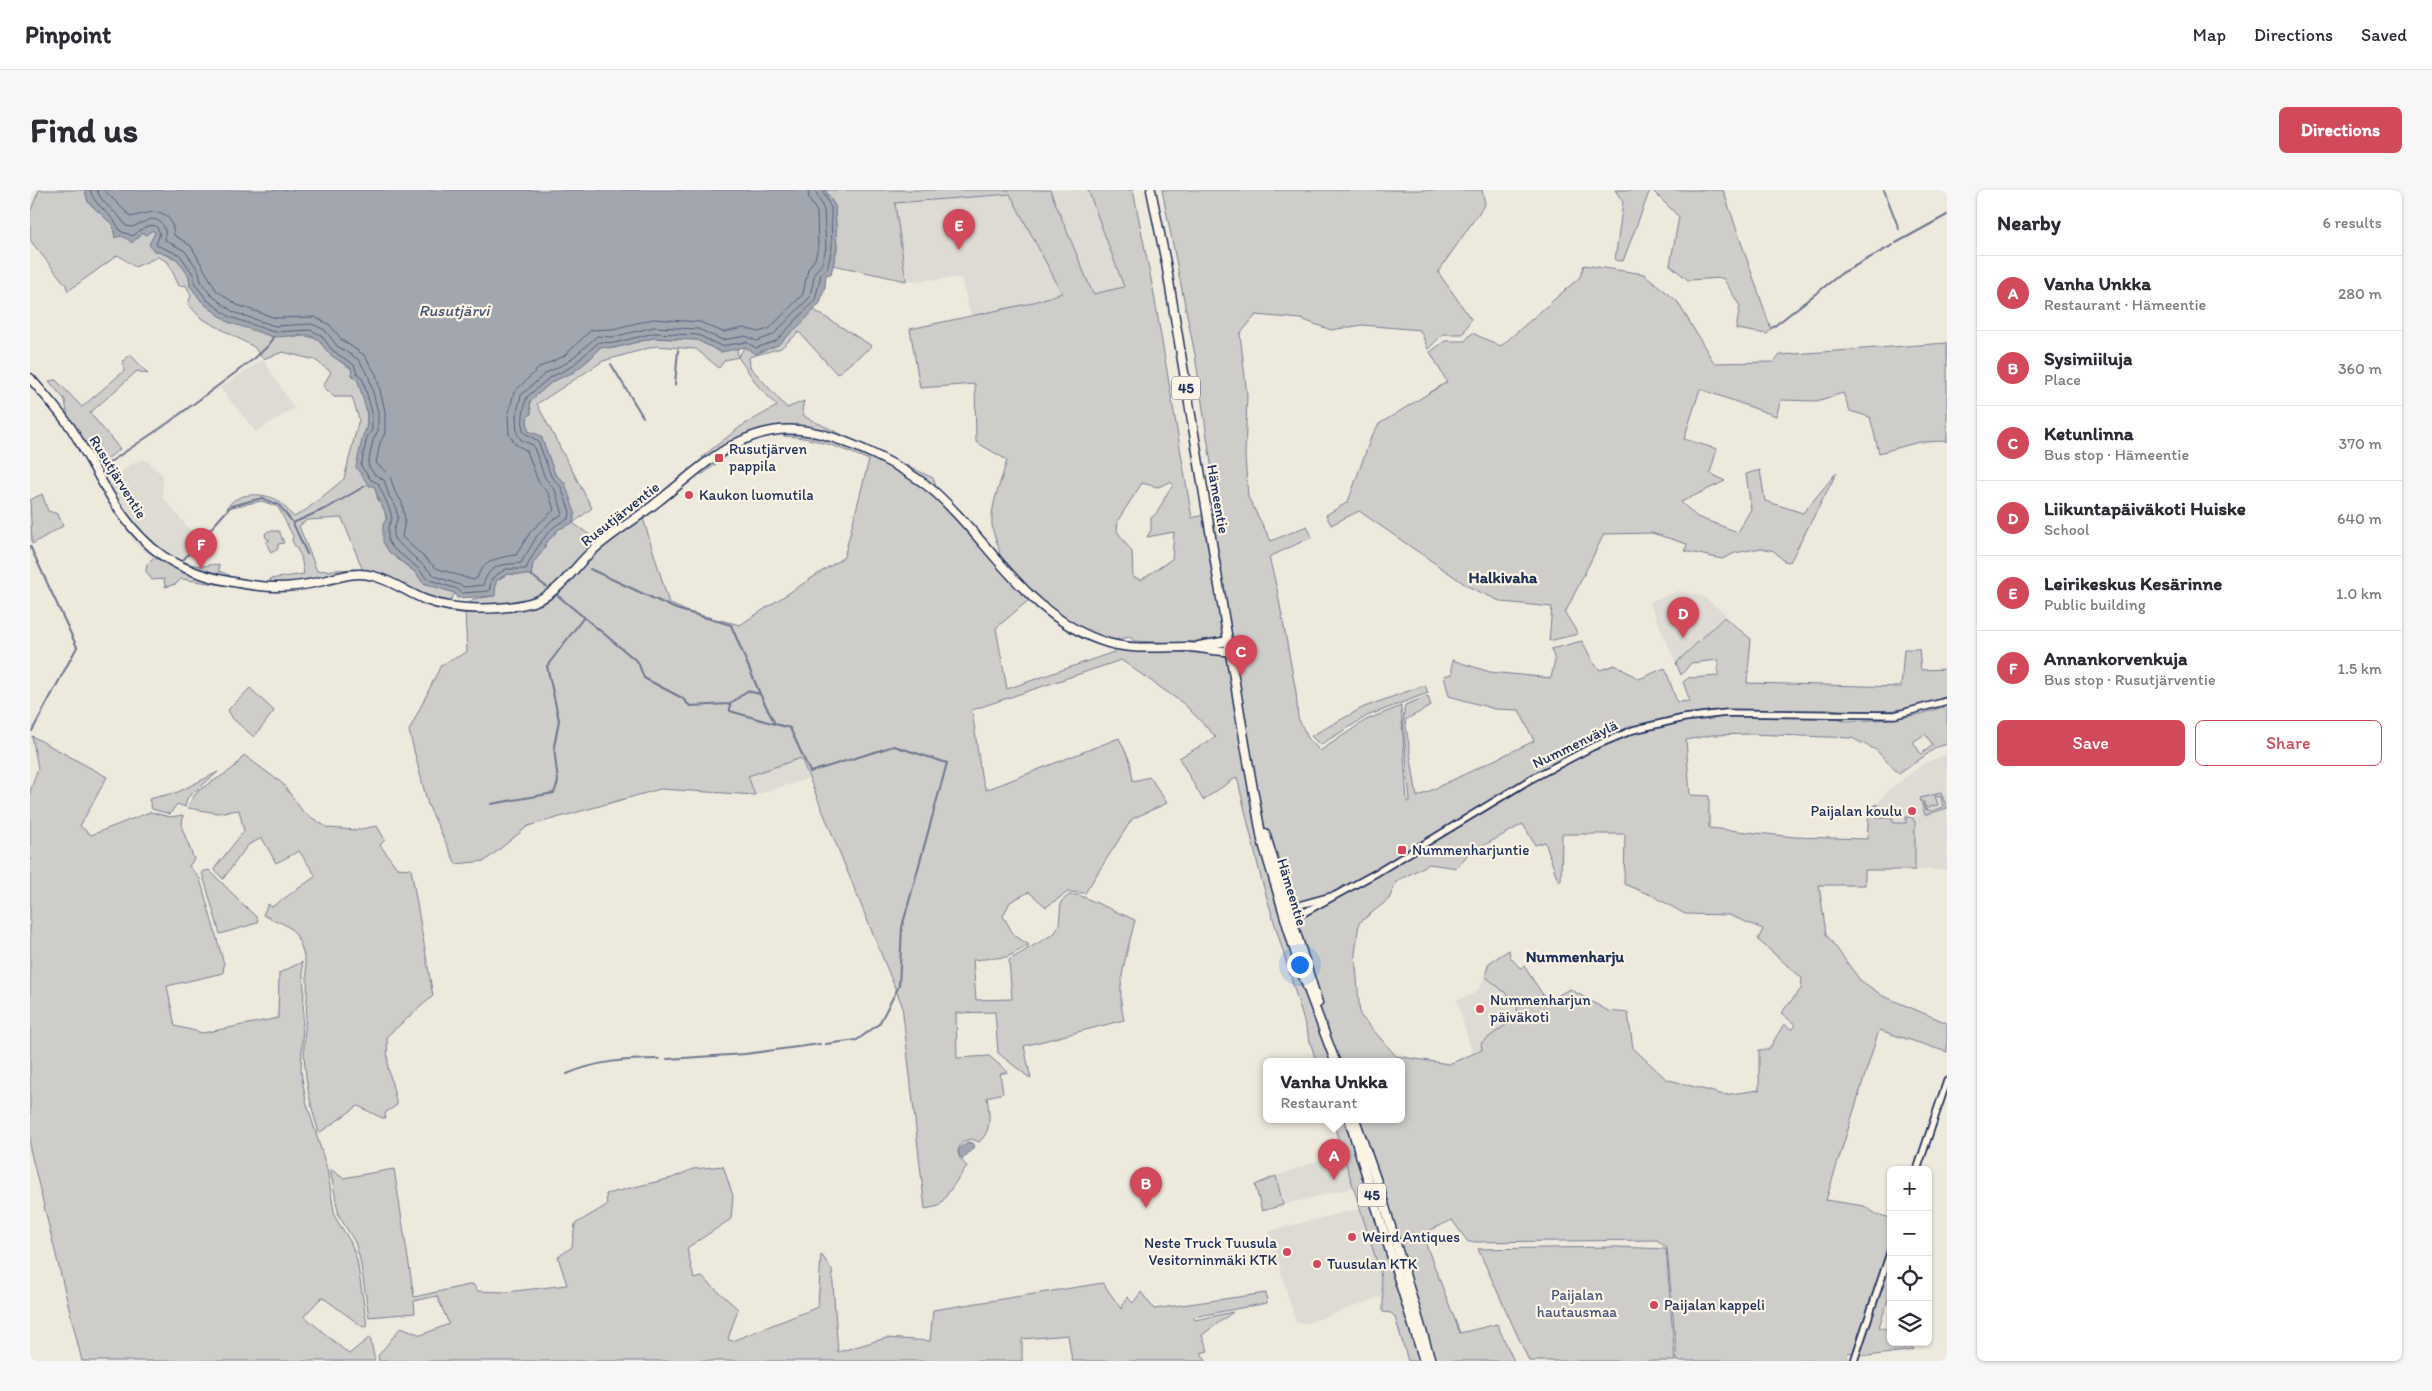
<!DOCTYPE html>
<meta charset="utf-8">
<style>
body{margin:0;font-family:Itim,sans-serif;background:#f7f7f7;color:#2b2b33}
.controls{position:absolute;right:15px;bottom:15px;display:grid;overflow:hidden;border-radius:8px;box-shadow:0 1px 4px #0004}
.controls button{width:45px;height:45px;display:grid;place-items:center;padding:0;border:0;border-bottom:1px solid #e1e1e2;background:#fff;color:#2b2b33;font:25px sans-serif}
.you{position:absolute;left:1269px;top:774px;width:18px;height:18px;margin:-12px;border:4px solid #fff;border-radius:50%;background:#1a73e8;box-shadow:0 0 0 8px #1a73e833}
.badge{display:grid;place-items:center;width:32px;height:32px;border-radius:50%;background:#d1495b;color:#fff;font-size:16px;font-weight:700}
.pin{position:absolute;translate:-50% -41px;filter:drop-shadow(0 1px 2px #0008)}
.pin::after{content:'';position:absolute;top:26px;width:18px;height:15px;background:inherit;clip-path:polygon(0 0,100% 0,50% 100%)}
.popup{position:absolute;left:1233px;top:868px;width:142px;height:65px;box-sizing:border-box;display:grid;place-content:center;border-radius:8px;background:#fff;filter:drop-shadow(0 1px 4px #0005);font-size:16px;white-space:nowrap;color:#7c7c81}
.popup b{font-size:19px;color:#2b2b33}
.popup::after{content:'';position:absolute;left:50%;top:100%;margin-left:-10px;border:10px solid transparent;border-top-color:#fff}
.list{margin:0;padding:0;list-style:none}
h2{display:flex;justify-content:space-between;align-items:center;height:65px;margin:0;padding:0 20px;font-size:21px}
h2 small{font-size:16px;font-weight:400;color:#7c7c81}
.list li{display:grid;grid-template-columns:32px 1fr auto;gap:15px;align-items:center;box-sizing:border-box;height:75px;padding:0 20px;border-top:1px solid #e1e1e2}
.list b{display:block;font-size:19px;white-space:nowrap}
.list p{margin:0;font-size:16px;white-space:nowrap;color:#7c7c81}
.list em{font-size:16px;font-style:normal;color:#7c7c81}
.actions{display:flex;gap:10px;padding:15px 20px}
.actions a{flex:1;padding:11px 0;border:1px solid #d1495b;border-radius:8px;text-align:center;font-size:18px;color:#d1495b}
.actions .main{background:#d1495b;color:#fff}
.icon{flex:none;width:28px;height:28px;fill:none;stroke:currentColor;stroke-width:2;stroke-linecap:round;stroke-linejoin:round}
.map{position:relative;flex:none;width:1917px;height:1171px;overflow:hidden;border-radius:8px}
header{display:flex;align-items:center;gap:30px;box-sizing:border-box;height:70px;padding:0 25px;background:#fff;border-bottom:1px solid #e1e1e2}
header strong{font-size:24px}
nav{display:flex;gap:28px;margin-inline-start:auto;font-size:18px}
.intro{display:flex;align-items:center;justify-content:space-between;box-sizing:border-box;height:120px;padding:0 30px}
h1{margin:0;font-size:35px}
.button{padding:12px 22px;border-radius:8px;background:#d1495b;color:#fff;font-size:18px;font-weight:700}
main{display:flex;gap:30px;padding:0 30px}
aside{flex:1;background:#fff;border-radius:8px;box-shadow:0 1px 4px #0004}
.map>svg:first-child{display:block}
.built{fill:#dedbd4}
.green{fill:#cfcdca;stroke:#757e94;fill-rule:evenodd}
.water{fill:#a2a7af;stroke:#6c778f}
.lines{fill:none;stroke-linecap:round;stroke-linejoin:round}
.shore{stroke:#515f7e;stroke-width:1}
.stream{stroke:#6c778f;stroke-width:2}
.minor-casing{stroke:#1b2f5e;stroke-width:9}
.major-casing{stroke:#1b2f5e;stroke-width:11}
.minor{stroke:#fcf5e5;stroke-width:5.5}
.major{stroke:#fcf5e5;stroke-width:8}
.poi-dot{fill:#d1495b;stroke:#fcf5e5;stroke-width:2}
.labels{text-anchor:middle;stroke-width:4.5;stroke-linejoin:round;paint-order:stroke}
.shield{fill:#fcf5e5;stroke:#5e6a86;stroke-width:1}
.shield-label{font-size:14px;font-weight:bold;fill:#1b2f5e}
.poi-label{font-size:15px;fill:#1b2f5e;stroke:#fcf5e5;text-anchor:start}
.street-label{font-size:15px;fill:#1b2f5e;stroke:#fcf5e5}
.park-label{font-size:15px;fill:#485679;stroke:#fcf5e5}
.water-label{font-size:16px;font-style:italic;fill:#445376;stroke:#fcf5e5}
.neighbourhood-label{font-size:16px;font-weight:bold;fill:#1b2f5e;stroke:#fcf5e5}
</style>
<header>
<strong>Pinpoint</strong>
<nav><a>Map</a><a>Directions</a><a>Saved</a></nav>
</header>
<div class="intro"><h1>Find us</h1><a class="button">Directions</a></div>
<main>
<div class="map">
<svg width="1917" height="1171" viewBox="0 0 1917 1171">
<rect width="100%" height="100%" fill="#eee9dd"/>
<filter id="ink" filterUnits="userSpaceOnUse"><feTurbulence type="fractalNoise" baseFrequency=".02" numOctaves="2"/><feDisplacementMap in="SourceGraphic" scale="10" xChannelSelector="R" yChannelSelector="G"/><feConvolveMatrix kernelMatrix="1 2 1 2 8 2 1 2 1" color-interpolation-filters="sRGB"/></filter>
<g filter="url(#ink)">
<g class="built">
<path d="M1020 0H1058L1094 98 1063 104Z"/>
<path d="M980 4 1033 103 997 114 941 126 931 88 876 91 865 13Z"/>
<path d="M233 169 264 218 226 242 190 198Z"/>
<path d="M114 269 133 285V308L170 351 153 371 135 363 131 370 123 368 106 354 69 298 104 273Z"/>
<path d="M1649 401 1671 405 1696 424 1646 473 1619 412Z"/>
<path d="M1917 564V680H1885V632L1863 633V628H1847V614L1859 600 1893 574Z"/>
<path d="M771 568 780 588 725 605 718 586Z"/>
<path d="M1455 786 1485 811 1490 825 1451 853 1453 860 1442 863 1427 810 1443 804 1449 798Z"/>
<path d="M1312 964 1324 997 1253 1015 1246 986 1289 970Z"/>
<path d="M1331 1018 1350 1082 1353 1106 1275 1134 1266 1133 1239 1041Z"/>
</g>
<g class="green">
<path d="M9 0H55L58 12 83 35 84 43 108 49 112 43 122 39 125 43 122 49 123 60 147 69 159 86 160 96 173 113 198 132 267 147C292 141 297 168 321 178 322 185 325 186 328 191 335 203 341 234 333 245L348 311 355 319 359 362 386 383 393 393 425 403 419 413 437 415 443 409 464 406 466 391 477 384 501 385 503 373 515 358V354L529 339 535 293 525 284 511 246 498 241 497 227 501 223 500 211C507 205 514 198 522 192 542 179 554 179 570 157L584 158 623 148 667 150 691 162 707 158 708 167 715 157 748 155 784 120 842 156 807 184 769 142 751 158 719 167 720 177 757 218 774 211 772 220 775 227 903 288 907 300 970 369C971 357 963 348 962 335 960 315 972 290 977 270L946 252 945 194 890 198 880 139 997 114 1032 103 980 4 865 13 876 91 803 75 807 59 805 16 795 0H1020L1063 104 1094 97 1058 0H1103L1123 99 1162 328 1188 321 1165 165 1132 0H1452L1455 14 1408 82 1441 129 1433 144H1413L1398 159 1390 140 1332 135 1301 140 1271 129 1226 125 1210 144 1217 205 1215 267 1218 307 1241 351 1277 336 1282 347 1239 367 1247 399 1266 502 1268 528 1278 548 1290 561 1336 530 1371 516 1377 612 1380 611 1373 531 1375 515 1398 506 1401 516 1375 530 1387 607 1504 551 1489 520 1465 519 1419 506 1414 486 1422 484V470L1460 482 1521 488 1525 470 1521 459 1552 451 1563 472 1570 480 1585 475 1609 489 1635 478 1647 512 1660 511 1653 492 1660 487 1661 488 1688 486V470L1661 473 1651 485 1646 473 1694 427 1721 449 1717 493 1871 497 1874 459H1889L1891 480 1917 479V506C1876 522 1843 525 1799 519L1812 531C1848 530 1883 530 1917 515V554L1907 557 1869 584 1846 560 1822 548 1721 544 1682 545 1656 550 1660 605 1679 606V638L1765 647 1837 649 1839 619 1847 614V628H1863V633H1876V627H1882L1885 632V680H1835V695H1789L1796 744 1830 790 1853 806 1917 833V862L1849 840 1796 1010 1834 1016 1846 1024 1861 1028V1101L1849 1137 1861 1141V1152H1879L1884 1160 1837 1166 1818 1162 1817 1171H1647L1637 1058 1627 1050 1438 1052 1422 1030 1392 1044 1430 1143 1467 1134 1484 1171H1378L1365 1127 1361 1123 1353 1122V1106L1350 1082 1302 929H1372V871H1286L1231 688 1207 587 1173 610 1149 568 1186 547 1154 514 1091 470 942 520 951 585 956 600 1089 548 1100 571 1103 591 1120 587 1137 613 1102 629 1055 703 1038 702 1016 717 999 702 980 712 973 726 984 745 999 755 977 767 943 770 946 810 982 809 979 770 1025 743 1029 734 1031 712 1039 705H1049L1105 730C1097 764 1085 795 1094 830L994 856 1001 889 968 863 965 822 926 823 927 868 959 866 978 882 970 884 973 903 957 907C959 923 963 940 949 952L942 949 933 951C925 963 928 967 937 976L909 1016 895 1019 872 815 771 568 718 586 725 605 630 599 498 636 455 671 426 674 398 615 379 541 411 475 437 462 435 421 331 383 332 378 312 328 277 330 269 336 287 381 326 379V383L293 390 241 395 240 389 274 384 271 366 262 351 263 346 248 317 232 311 197 318C206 302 232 302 247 310 253 314 259 322 264 327L276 320 314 289 329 229 322 207H304L293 196 301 182 285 170 253 162 233 169 224 157 171 128 158 114 161 106 156 95 149 96 138 72 128 67 105 77 88 65 38 101 36 95 0 50V22ZM626 156 666 159 689 178 695 170 708 167 728 196 747 216 710 237 672 267 674 270 608 323 568 351 543 333 562 318 507 214 573 171ZM753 243 754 246C785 247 810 258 839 270L814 367 710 435 658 422 639 413 613 328 668 284H673C704 260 712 249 753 243ZM1140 292 1144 295C1133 304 1133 320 1121 328V340L1117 347 1144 342 1142 369 1111 390 1103 387 1102 362 1087 341 1088 330 1112 293 1128 297ZM1000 409 1061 448 1084 450 1100 447 1104 451 1149 453 1184 449 1187 464 1082 458 1084 462 977 499 966 438ZM1895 544 1903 555 1891 564 1883 552ZM1493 634 1505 655 1515 652 1528 691H1531L1532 644H1595L1594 694 1623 706 1655 724 1699 725 1733 739 1728 750 1772 788 1771 799 1751 823 1766 835 1762 840 1754 834 1739 859 1729 860V900L1694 905 1636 889 1603 858 1598 823 1578 821 1540 799 1517 811 1494 776 1490 778 1480 767 1479 760 1459 773 1455 786 1485 811 1489 825 1451 853 1452 860 1419 874 1366 866 1330 825 1325 764 1329 733 1359 709 1367 691 1399 674 1427 678 1438 664Z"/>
<path d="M1585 0H1620L1593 71 1585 70 1593 12Z"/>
<path d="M1622 0H1693L1741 139 1737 144 1706 139 1710 116 1693 88 1658 90 1640 75 1649 27Z"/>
<path d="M1554 75 1614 84 1647 111 1684 173 1744 172 1750 165 1917 153V251L1889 252 1849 263 1840 227 1820 221 1813 203 1787 211 1751 210 1746 226 1670 199 1654 249 1687 259 1680 283 1695 291 1651 312 1667 327 1708 342 1721 319 1716 284 1730 280 1735 311 1773 323 1807 282 1760 372 1754 371 1744 361 1731 358 1705 363 1692 369 1655 361 1657 354 1622 343 1574 344 1535 423 1548 444 1519 451 1522 417 1472 412 1439 397 1329 321 1301 335 1296 325 1318 312 1341 247 1349 234 1417 192 1400 162 1415 151H1435L1442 143 1471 156 1550 87Z"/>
<path d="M100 164 118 184 107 181 60 223 90 259 68 276 38 228 35 210 19 191 26 190 52 217 94 181 93 171Z"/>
<path d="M12 304 18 321 28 324 33 336 2 354 0 310Z"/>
<path d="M238 341H249L254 353 248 354V359L241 363 236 352 240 350 236 348 235 344Z"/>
<path d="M135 363C146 368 161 376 173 376 179 376 182 373 189 375V381L201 386 200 396 151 389 146 394 135 397 134 389 122 390 116 381 117 374 123 368 131 370Z"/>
<path d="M1395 495 1398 503 1337 526 1290 555 1281 546 1334 517Z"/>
<path d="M220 498 244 521 224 547 203 529 198 520Z"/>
<path d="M2 546 77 587 50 636 61 645 120 622 140 627 153 625 152 638 164 669 159 676 170 689 194 774 193 783 137 796 145 836 173 843 248 828 249 783 272 772 274 799 271 882 276 911 297 979 305 1027 321 1053 327 1070 337 1136 333 1137 292 1107 274 1126 319 1164 340 1147 345 1171H52L0 959V602L8 578Z"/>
<path d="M214 565 253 594 273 622 298 638 326 640 347 636 355 650 350 655 367 678 381 679 403 806 357 846 358 877 367 915 355 923 356 928H352L328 916 289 943C280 914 274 887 274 856 275 821 284 780 267 747 261 734 245 731 233 725L238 714 242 717 286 686 269 661 246 673 232 648 218 655 193 689 184 679 214 641 209 620 187 623 158 618C164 596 188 591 203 578 207 575 211 569 214 565Z"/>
<path d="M188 582 157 608 155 617 147 614 140 624 122 619 119 609 148 602Z"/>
<path d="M1911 603 1917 618 1895 625 1890 608ZM1905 606 1911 607 1913 617 1901 621 1895 619 1893 611 1896 618 1908 615Z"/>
<path d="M179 680 228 729 227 733 190 744 172 682Z"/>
<path d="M693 976 703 1006 701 1029 657 1058 664 1089 672 1087 708 1119 698 1149 702 1151 788 1117 791 1064 802 1080 808 1162 856 1148 900 1151 903 1120 1073 1093 1091 1119 1097 1107 1103 1113 1111 1102 1124 1119 1236 1103 1237 1113 1163 1127 1165 1130 1203 1122 1172 1145 1178 1161 1171 1163 1176 1171H1042L1038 1145 992 1149V1171H349L348 1166 371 1137 391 1145 419 1134 407 1106 384 1111 385 1123 339 1127 330 1069 325 1052 309 1026 300 979 313 988 364 979 384 1107 443 1094 447 1101 476 1102 537 1095 528 1067 542 1057 545 1034 577 1015 576 1004 642 988 663 979Z"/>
<path d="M1246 986 1253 1015 1232 1021 1225 995Z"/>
<path d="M1586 1057 1636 1059 1645 1171H1499L1448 1059Z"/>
</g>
<g class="water">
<path d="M55 0H795L805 16 807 59 801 84 796 85 795 97 790 113 775 130 748 155 725 164 715 157 691 162 667 150 623 148 584 158 570 157 562 167 544 182 522 192 500 211 501 224 497 227 498 241 511 246 525 284 535 293 545 323 543 333 529 339 515 354V358L503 373 501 385 477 384 466 391 465 406 427 408 425 403 393 393 386 383 359 362 353 352V334L357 329C354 317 347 308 344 296H339L326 277 333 245 337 239V223L328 191 322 185 321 178 299 164 288 149 278 145 243 147 198 132 173 113 160 96 159 86 147 69 123 60 119 54 125 43 123 40 116 45 112 43 102 53C96 48 92 44 85 48L83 35 58 12Z"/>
<path d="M937 952 943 953 945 956 933 969 929 966 928 960Z"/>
</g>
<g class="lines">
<g class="shore">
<path d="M60 0C65 18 84 24 90 41L103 46C109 41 118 33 126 36L130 43 126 55 150 65 163 84 165 94 177 110 200 127 244 142 280 140 291 145 302 160 324 175 327 183 333 190 342 222V240L337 247 331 276 341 290 348 293C353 306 360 316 362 329L358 337V351L363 358 389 379 397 389 427 399 432 403 459 401 462 388 476 379H496C501 367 514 345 525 336 529 333 535 331 539 328L540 322 531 297 521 286 508 251 493 242C492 232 493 217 497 207L519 188 541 177 569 152 584 153 624 143 668 145 691 156 716 152 726 158 746 151 785 110 791 84 797 79 802 58 801 18 792 0"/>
<path d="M67 0C71 15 89 22 96 36L102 37 121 29C134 30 136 39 135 50L155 61 169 81 171 92 181 105 203 122 245 136 282 134 295 140 307 156 329 170 339 187 348 222V241L343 250 338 275 344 284 354 290 359 306 365 315 368 327 364 339V349L405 386 435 397 453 395C460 373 472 375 491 373L507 346 521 331 533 324 525 300 515 288 503 255 491 250 487 243 486 226 491 205 516 183 538 172 567 146 583 147 624 137 668 139 692 150 716 146 727 151 743 145 780 107 785 82 792 74 796 58 794 20 785 0"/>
<path d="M74 0 101 27C121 22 141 14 144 45L161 56 186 100 207 115 246 128 285 127 300 135 312 150 334 165 346 184 355 221V243L350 253 346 273 360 286 365 302 372 312 375 330 372 347 406 378 443 390 447 388C453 370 470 367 486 365L501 341 524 320 519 304 508 291 497 261 485 254 479 244 478 226 484 202 510 177 534 166 561 140 583 139 623 129 670 132 693 142 714 138 728 142 739 139 773 104 778 79 785 69 788 57 787 22 779 9 778 0"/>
</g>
<g class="stream">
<path d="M1854 0 1869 39"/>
<path d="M1866 53 1917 25"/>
<path d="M1742 138 1812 83 1863 55"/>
<path d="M581 174 613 227"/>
<path d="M645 195 648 160"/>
<path d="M74 276 138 233 225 168 238 156 243 147"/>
<path d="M263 333 277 364"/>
<path d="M0 356 47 457 2 541"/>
<path d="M154 369 201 316 232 308 249 315 263 333 299 317 335 296"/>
<path d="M560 379 646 419 701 435 730 504"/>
<path d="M501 385 518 398"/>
<path d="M527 405 608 472 614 488 652 508 660 516 700 514 717 501 730 504 745 534 760 538 780 582 864 556 917 573 872 737 869 796 849 834 827 850 796 854"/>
<path d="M700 515V521L745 534"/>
<path d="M461 614 524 603 528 592 524 557 529 530 517 476 554 427"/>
<path d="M637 869 715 864 790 854"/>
<path d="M537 884C567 871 597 869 629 869"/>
</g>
<g class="minor-casing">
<g id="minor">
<path d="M1258 722 1273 714 1302 706"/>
<path d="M1258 727 1263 728 1275 722 1348 682 1501 589 1562 557 1603 540 1654 528 1696 523 1865 525 1917 511"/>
<path d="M1887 980 1917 891"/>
<path d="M1824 1171 1861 1060"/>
</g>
</g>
<g class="major-casing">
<g id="major">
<path d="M1121 0 1136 73 1215 554 1232 650 1269 775 1305 871"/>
<path d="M0 188C14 204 29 221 41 238 69 282 89 336 133 366 161 385 197 392 229 396 251 399 272 396 293 391 310 387 326 381 343 386 361 390 378 403 396 410 424 421 473 421 503 412 529 404 543 378 562 361 582 343 605 330 626 313 670 279 714 230 777 241 814 247 878 278 906 303 963 355 999 429 1078 453 1102 460 1132 457 1157 457 1172 457 1185 462 1200 461"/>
<path d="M1169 456 1198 451"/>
<path d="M1235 643 1288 813"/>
<path d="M1319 929 1394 1171"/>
<path d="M1325 929 1350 1000 1401 1171"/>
</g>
</g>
<use href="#minor" class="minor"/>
<use href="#major" class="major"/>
</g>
</g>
<g class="poi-dot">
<rect x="684" y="263" width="10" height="10" rx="2.5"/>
<circle cx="659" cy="305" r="5"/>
<circle cx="1882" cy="621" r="5"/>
<rect x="1367" y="655" width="10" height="10" rx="2.5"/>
<circle cx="1450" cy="819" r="5"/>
<circle cx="1322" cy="1047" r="5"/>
<circle cx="1257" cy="1062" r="5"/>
<circle cx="1287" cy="1074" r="5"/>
<circle cx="1624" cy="1115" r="5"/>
</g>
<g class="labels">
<g class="shield">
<rect x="1142" y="186.5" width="28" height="23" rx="4"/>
<rect x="1328" y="993.5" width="28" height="23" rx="4"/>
</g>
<g class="shield-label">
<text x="1156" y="203">45</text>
<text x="1342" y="1010">45</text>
</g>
<g class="poi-label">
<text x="699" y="264">Rusutjärven<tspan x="699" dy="17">pappila</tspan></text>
<text x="669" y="310">Kaukon luomutila</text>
<text x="1872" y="626" text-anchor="end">Paijalan koulu</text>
<text x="1382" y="665">Nummenharjuntie</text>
<text x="1460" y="815">Nummenharjun<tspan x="1460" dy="17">päiväkoti</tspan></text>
<text x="1332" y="1052">Weird Antiques</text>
<text x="1247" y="1058" text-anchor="end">Neste Truck Tuusula<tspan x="1247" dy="17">Vesitorninmäki KTK</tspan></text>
<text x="1297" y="1079">Tuusulan KTK</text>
<text x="1634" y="1120">Paijalan kappeli</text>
</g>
<g class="street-label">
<text transform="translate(88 287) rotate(58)" y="5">Rusutjärventie</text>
<text transform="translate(1188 309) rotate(80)" y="5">Hämeentie</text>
<text transform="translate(590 324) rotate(-38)" y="5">Rusutjärventie</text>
<text transform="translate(1545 554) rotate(-26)" y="5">Nummenväylä</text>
<text transform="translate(1262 702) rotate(73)" y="5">Hämeentie</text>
</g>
<g class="park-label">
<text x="1547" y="1110">Paijalan<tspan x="1547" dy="17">hautausmaa</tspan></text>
</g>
<g class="water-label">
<text x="424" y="126">Rusutjärvi</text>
</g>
<g class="neighbourhood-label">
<text x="1473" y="393">Halkivaha</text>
<text x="1545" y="772">Nummenharju</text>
</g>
</g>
</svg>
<div class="controls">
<button>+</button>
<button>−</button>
<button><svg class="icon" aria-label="locate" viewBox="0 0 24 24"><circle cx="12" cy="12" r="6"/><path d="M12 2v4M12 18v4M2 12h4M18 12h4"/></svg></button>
<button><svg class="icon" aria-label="layers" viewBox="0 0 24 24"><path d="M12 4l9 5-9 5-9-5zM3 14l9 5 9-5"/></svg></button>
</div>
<div class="you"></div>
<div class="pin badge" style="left:1304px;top:990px">A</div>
<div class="popup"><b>Vanha Unkka</b>Restaurant</div>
<div class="pin badge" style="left:1116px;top:1018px">B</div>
<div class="pin badge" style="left:1211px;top:486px">C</div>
<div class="pin badge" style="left:1653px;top:448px">D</div>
<div class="pin badge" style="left:929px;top:60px">E</div>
<div class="pin badge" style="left:171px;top:379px">F</div>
</div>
<aside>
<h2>Nearby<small>6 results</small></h2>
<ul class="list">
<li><span class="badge">A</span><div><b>Vanha Unkka</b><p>Restaurant · Hämeentie</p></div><em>280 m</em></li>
<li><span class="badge">B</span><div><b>Sysimiiluja</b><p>Place</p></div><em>360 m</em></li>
<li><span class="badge">C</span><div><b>Ketunlinna</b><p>Bus stop · Hämeentie</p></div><em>370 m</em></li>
<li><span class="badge">D</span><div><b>Liikuntapäiväkoti Huiske</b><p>School</p></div><em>640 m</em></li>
<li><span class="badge">E</span><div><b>Leirikeskus Kesärinne</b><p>Public building</p></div><em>1.0 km</em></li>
<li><span class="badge">F</span><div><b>Annankorvenkuja</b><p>Bus stop · Rusutjärventie</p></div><em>1.5 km</em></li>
</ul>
<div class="actions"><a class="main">Save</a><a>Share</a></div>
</aside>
</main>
